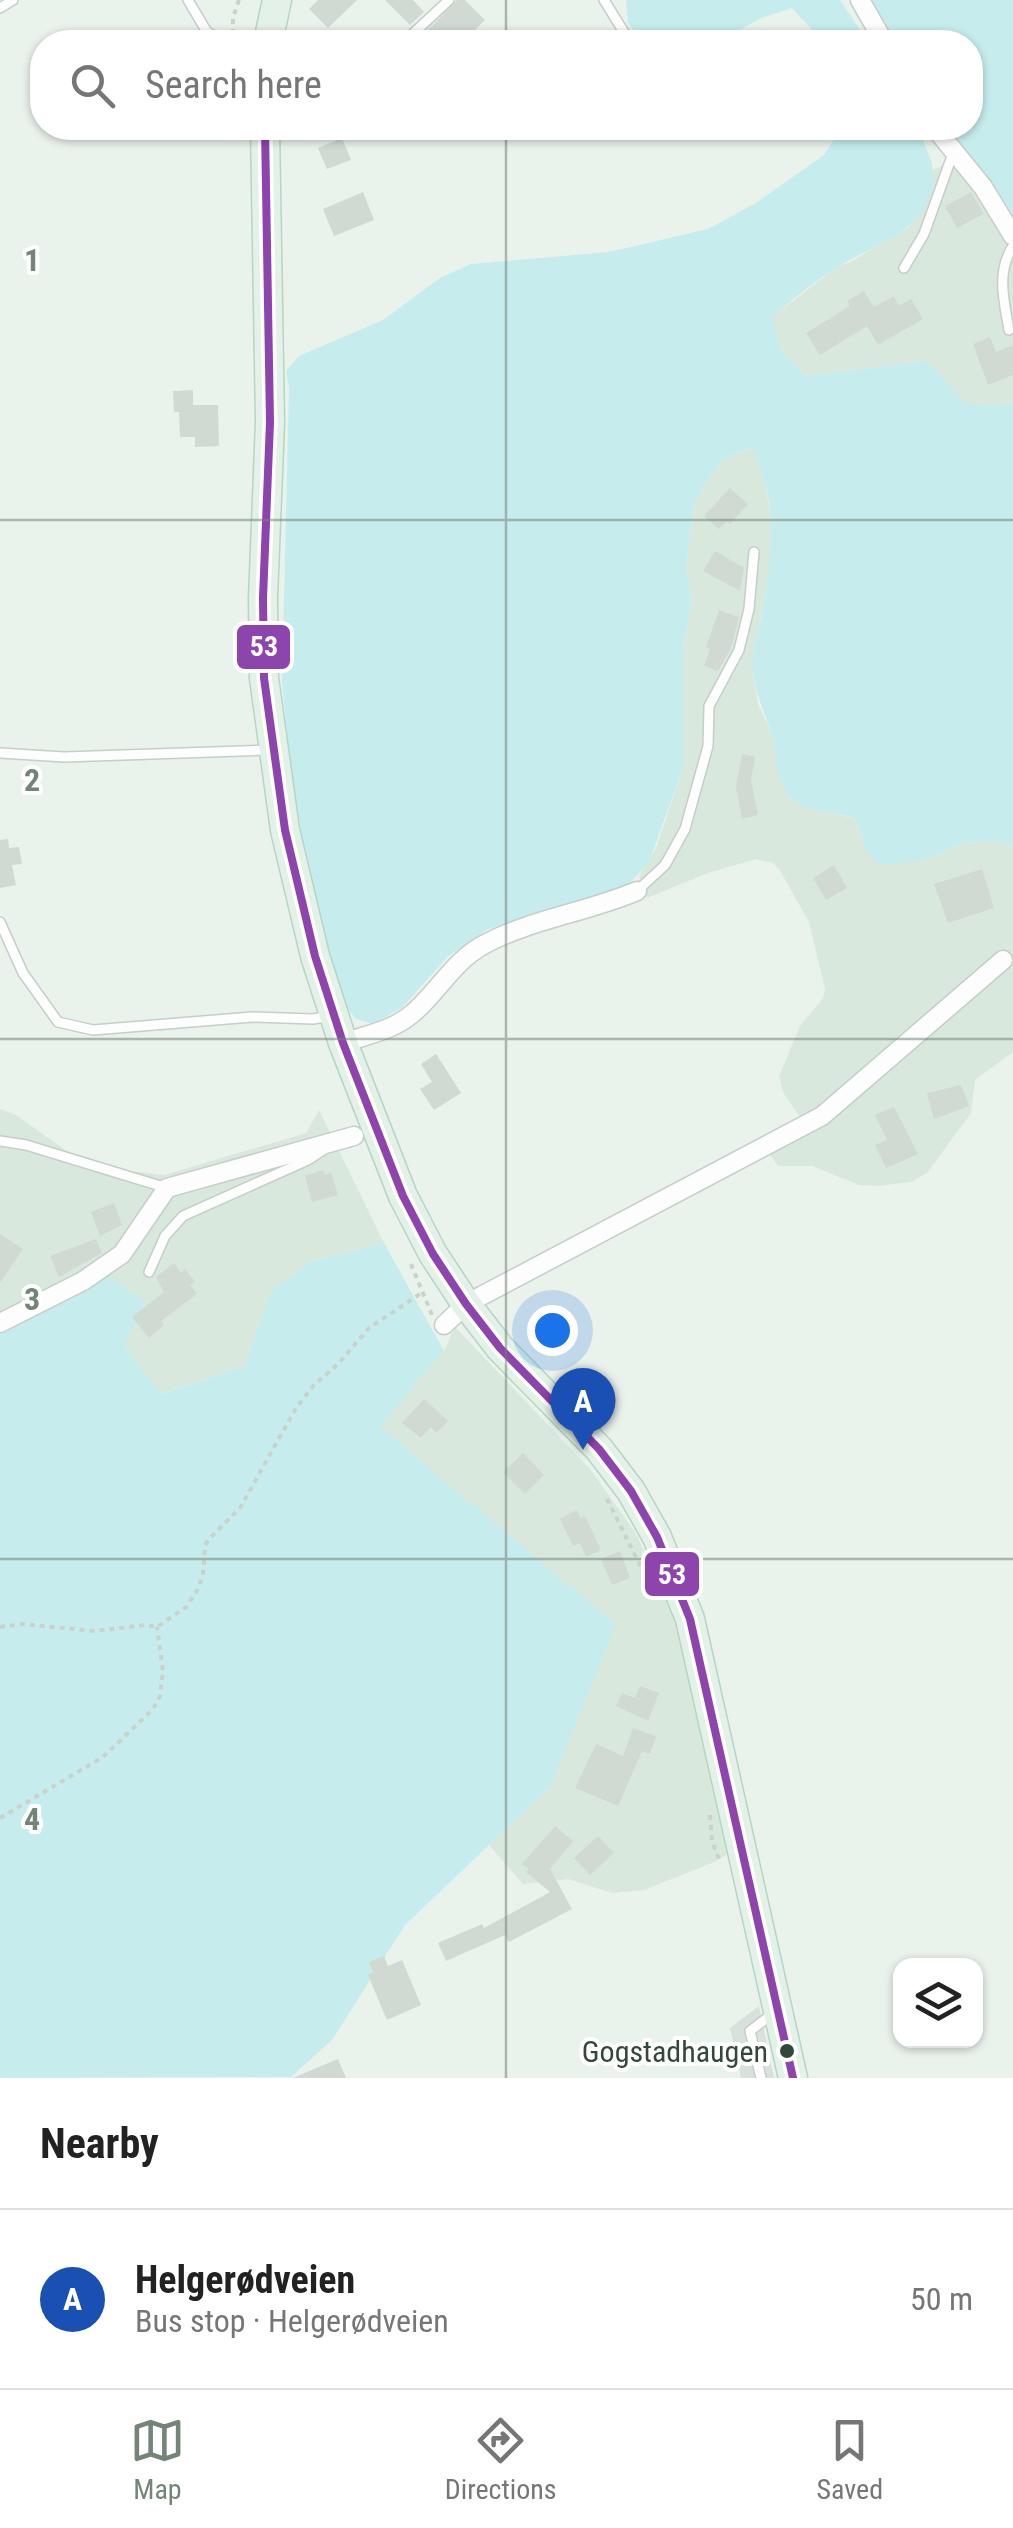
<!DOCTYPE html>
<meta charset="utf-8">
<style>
body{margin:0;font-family:"Roboto Condensed",sans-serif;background:#f6f6f6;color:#222}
.controls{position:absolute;right:30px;bottom:30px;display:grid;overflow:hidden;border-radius:20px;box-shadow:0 2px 8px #0004}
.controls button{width:90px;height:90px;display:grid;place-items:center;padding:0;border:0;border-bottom:2px solid #e0e0e0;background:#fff;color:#222;font:50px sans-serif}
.you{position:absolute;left:552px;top:1330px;width:35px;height:35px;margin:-25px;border:8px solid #fff;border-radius:50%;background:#1a73e8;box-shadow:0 0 0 15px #1a73e833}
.badge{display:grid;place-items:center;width:65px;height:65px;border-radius:50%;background:#748478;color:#fff;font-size:32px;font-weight:700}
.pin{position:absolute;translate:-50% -82px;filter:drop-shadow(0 2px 5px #0008)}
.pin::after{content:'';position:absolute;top:52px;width:35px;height:30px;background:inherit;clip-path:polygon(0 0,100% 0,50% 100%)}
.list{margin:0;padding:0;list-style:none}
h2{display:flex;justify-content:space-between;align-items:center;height:130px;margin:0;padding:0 40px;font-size:42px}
h2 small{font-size:32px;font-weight:400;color:#767676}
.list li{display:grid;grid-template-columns:65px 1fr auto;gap:30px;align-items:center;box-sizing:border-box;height:180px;padding:0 40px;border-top:2px solid #e0e0e0}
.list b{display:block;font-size:38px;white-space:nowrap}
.list p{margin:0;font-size:32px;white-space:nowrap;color:#767676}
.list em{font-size:32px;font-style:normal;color:#767676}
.icon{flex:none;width:55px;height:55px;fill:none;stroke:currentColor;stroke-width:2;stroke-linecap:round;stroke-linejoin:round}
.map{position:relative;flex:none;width:1013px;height:2078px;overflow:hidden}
.search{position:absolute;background:#fff;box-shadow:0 2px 8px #0004;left:30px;right:30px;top:30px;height:110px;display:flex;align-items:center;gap:25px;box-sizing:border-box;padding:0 35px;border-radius:40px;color:#767676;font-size:38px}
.sheet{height:310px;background:#fff}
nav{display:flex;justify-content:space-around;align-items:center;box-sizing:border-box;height:140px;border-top:2px solid #e0e0e0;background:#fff;font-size:28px;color:#767676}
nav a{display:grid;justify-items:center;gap:5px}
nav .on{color:#748478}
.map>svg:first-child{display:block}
.residential{fill:#d9e8dd}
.green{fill:#c7eced}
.parking{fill:#d8e1db}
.building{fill:#d0dad3}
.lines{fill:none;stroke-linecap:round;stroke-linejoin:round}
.lane-casing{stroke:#c5cec8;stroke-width:12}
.street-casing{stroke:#c5cec8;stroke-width:21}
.primary-casing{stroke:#b5d6c0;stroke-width:31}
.path{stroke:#c9d2cb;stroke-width:4;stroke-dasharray:5 5;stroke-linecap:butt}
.lane{stroke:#fcfdfc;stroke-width:9}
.street{stroke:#fcfdfc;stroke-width:18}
.primary{stroke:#e3f1e8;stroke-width:28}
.bus-1-casing{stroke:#fff;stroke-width:15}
.bus-1{stroke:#8e44ad;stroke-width:8}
.grid{fill:none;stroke:#748478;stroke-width:2.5;stroke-opacity:0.55}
.bus-dot{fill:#344839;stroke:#fff;stroke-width:4}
.labels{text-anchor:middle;stroke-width:8;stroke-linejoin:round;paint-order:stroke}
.bus-label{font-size:30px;fill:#344839;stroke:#fff;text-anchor:end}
.grid-label{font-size:32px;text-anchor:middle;font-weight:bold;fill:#748478;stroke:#fff;stroke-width:8;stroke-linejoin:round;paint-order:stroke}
.line-badge{stroke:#fff;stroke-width:4}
.badge-label{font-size:28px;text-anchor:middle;font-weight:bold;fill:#fff}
</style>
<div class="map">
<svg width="1013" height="2078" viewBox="0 0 1013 2078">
<rect width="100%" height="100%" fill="#eaf2ec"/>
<g class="residential">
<path d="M968 154 1013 214V404L977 408 962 400 928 361 806 376 782 352 771 318 837 267 852 261 909 227 932 186 933 170Z"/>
<path d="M752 447 764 476 772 527 769 576 753 656V673L758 704 772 734 782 784 791 799 806 806 856 819 865 849 930 858 961 843 995 841 1013 846V1052L975 1080 971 1113 927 1173 911 1182 877 1186 859 1185 812 1166H778L760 1140 800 1117 783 1092 779 1076 800 1026 823 998 825 989 809 922 779 869 773 863 756 859 708 873 647 898 639 876 656 848 683 768V649L692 601 686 569 694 502 721 461Z"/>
<path d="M0 1109 16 1115 88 1166 164 1175 306 1133 319 1110 384 1243 313 1261 271 1292 245 1366 160 1394 124 1345 0 1326Z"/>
<path d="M455 1327 590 1469 635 1532 678 1623 730 1853 712 1863 644 1890 612 1893 568 1879 523 1884 489 1845 550 1787 379 1425 444 1351Z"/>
</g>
<g class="green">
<path d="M626 0H840L868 42H819L815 33 792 8 761 18 719 42H642L628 23Z"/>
<path d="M867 0H1013V214L950 128H970V42H890Z"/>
<path d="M836 128H918C922 143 932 155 933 172 935 232 873 243 833 270 812 284 789 301 772 319L782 352 806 376 928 361C967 398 951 410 1013 404V846L995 841 961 843 930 858 895 865 877 862 865 849 856 819C837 811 806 813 791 798 777 785 777 758 773 740 766 712 751 689 753 658 754 644 759 628 762 613 772 556 779 500 751 447L721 461 694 502 686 569 692 601 683 649V768L649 862 626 887 562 910 488 929 447 957 403 1007 373 1024 356 1019 346 1007 325 958 317 926 291 770 282 683 289 388 286 371 299 356 383 320 440 278 471 264 609 252 708 229 756 203 824 155 835 138Z"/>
<path d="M384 1243 444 1351 379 1426 616 1625 550 1787 405 1925 332 2040 291 2077 0 2078V1326L110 1277 145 1301 124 1345 161 1394 245 1366 271 1291 313 1261Z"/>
</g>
<path class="parking" d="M759 2006 774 2078H741L730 2028Z"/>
<g class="building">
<path d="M318 0H357L328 28 309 9Z"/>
<path d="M385 0H413L424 12 410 25Z"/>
<path d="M457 0H465L485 20 463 42H426L421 37Z"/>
<path d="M342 138 351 160 327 169 318 148Z"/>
<path d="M363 192 374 220 334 236 323 209Z"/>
<path d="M971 192 984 214 957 228 945 206Z"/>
<path d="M864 291 874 307 894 296 899 306 911 299 923 319 878 345 867 326 820 355 806 333 850 306 847 301Z"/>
<path d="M990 337 996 352 1013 345V375L988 385 973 344Z"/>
<path d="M193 390V405H218L219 446 195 447V437H180L179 412H174L173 391Z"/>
<path d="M730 488 748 504 730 524 727 521 719 529 704 516Z"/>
<path d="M715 551 744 568 740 591 703 571Z"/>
<path d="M719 610 739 617 731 648 718 671 704 666 710 649 706 647Z"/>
<path d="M742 754 755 757 751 780 758 815 742 819 736 787Z"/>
<path d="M8 839 9 848 19 847 22 864 12 865 16 885 0 888V840Z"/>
<path d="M834 865 847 888 826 900 813 878Z"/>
<path d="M982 869 994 908 948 923 934 884Z"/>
<path d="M436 1054 461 1093 434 1110 420 1089 432 1082 421 1064Z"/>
<path d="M961 1085 969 1106 934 1119 927 1093Z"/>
<path d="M894 1107 918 1154 886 1168 875 1145 887 1140 875 1115Z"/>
<path d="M323 1170 325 1175 331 1173 338 1195 312 1202 305 1176Z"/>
<path d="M114 1203 122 1225 100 1236 91 1212Z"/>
<path d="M0 1234 23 1249 0 1283Z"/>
<path d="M96 1239 102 1253 59 1277 50 1256Z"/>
<path d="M174 1263 181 1273 185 1269 195 1282 190 1285 197 1294 161 1321 164 1325 149 1338 132 1317 164 1292 156 1277Z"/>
<path d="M424 1399 448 1421 437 1433 431 1427 421 1438 402 1423Z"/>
<path d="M523 1453 544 1475 525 1494 503 1472Z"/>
<path d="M577 1510 581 1518 585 1516 601 1550 586 1557 580 1543 573 1546 560 1519Z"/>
<path d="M620 1551 630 1578 612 1585 601 1559Z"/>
<path d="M640 1686 659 1693 648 1721 616 1706 622 1693 635 1698Z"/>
<path d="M633 1728 656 1736 650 1754 642 1751 618 1806 575 1788 596 1744 623 1756Z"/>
<path d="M555 1826 573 1841 550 1869 572 1909 509 1942 505 1935 446 1961 438 1943 482 1924 484 1928 550 1892 526 1872 529 1869 522 1864Z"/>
<path d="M598 1836 614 1853 590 1875 574 1858Z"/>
<path d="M384 1956 388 1966 402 1960 421 2005 387 2020 368 1975 373 1972 369 1962Z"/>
<path d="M338 2059 346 2078H293Z"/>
</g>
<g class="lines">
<g class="lane-casing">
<g id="lane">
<path d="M188 0 207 32 225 42"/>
<path d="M604 0 630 42"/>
<path d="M0 8 13 0"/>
<path d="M404 42 449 0"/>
<path d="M904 268 924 234 953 153"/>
<path d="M1009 330C1004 301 996 272 1013 246"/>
<path d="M0 753 64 757 268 750"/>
<path d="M637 891 665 865 685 829 708 746 709 706 739 650 749 609 754 552"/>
<path d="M0 922 23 973 58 1022 93 1030 252 1017 313 1019 331 1016"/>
<path d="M0 1141 26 1145 167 1188"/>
<path d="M149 1272 165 1236 183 1216 308 1160 323 1150"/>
<path d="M761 2078 750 2031 775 2012"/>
</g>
</g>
<g class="street-casing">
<g id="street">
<path d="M860 0 884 42"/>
<path d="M935 128 983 187 1013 236"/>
<path d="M343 1043C367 1035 394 1030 413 1013 439 991 453 961 485 944 532 919 588 912 637 891"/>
<path d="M0 1323 83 1281 122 1254 167 1188 354 1136"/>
<path d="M444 1325 466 1304 822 1116 1003 960"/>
</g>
</g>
<g class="primary-casing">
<g id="primary">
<path d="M268 42 277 0"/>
<path d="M265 128 270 422 263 598 264 678 285 830 315 956 343 1043 403 1196 433 1254 466 1304 500 1348 599 1449 631 1491 657 1537 690 1619 793 2078"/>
</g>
</g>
<g class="path">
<path d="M233 34V18L239 0"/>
<path d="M411 1264 432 1315"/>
<path d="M607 1499 652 1589"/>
<path d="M0 1627 22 1624 95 1631 145 1625 157 1627 186 1607 197 1591 203 1575 205 1546 208 1540 240 1508 296 1408 314 1385 338 1364 369 1328 423 1292"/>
<path d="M710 1815 712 1841 719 1859"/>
<path d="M0 1818 103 1757 153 1709 160 1696 163 1671 157 1627"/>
</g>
<use href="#lane" class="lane"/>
<use href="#street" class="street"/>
<use href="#primary" class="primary"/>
<g class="bus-1-casing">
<path id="bus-1" d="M265 128 270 422 263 598 264 678 285 830 315 956 343 1043 403 1196 433 1254 466 1304 500 1348 599 1449 631 1491 657 1537 690 1619 793 2078"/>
</g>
<use href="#bus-1" class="bus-1"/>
</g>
<path class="grid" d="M506 0V42M506 128V2078M0 520H1013M0 1039H1013M0 1559H1013"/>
<circle class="bus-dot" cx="787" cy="2051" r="9"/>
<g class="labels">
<g class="bus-label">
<text x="768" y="2062">Gogstadhaugen</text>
</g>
</g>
<g class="grid-label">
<text x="32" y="271">1</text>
<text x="32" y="791">2</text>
<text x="32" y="1310">3</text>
<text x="32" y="1830">4</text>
</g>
<g class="line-badge">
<rect x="235" y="623" width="57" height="48" rx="10" fill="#8e44ad"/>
<rect x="643" y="1550" width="58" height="48" rx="10" fill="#8e44ad"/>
</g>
<g class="badge-label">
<text x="264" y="656">53</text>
<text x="672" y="1584">53</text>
</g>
</svg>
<div class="controls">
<button><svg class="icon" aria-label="layers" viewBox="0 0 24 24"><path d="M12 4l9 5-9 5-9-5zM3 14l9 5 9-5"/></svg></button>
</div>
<div class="you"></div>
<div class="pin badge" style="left:583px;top:1450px;background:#1a4fb4">A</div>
<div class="search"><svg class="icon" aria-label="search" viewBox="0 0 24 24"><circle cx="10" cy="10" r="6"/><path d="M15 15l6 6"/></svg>Search here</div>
</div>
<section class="sheet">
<h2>Nearby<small></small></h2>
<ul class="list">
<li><span class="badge" style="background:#1a4fb4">A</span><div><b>Helgerødveien</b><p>Bus stop · Helgerødveien</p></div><em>50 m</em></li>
</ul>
</section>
<nav>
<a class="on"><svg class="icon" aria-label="map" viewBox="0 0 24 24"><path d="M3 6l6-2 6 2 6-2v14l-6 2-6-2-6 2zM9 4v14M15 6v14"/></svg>Map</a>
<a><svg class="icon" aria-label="directions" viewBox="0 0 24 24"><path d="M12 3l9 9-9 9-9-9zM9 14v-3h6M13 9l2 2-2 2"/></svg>Directions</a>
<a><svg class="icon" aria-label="saved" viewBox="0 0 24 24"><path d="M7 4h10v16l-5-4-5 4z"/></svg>Saved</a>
</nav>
